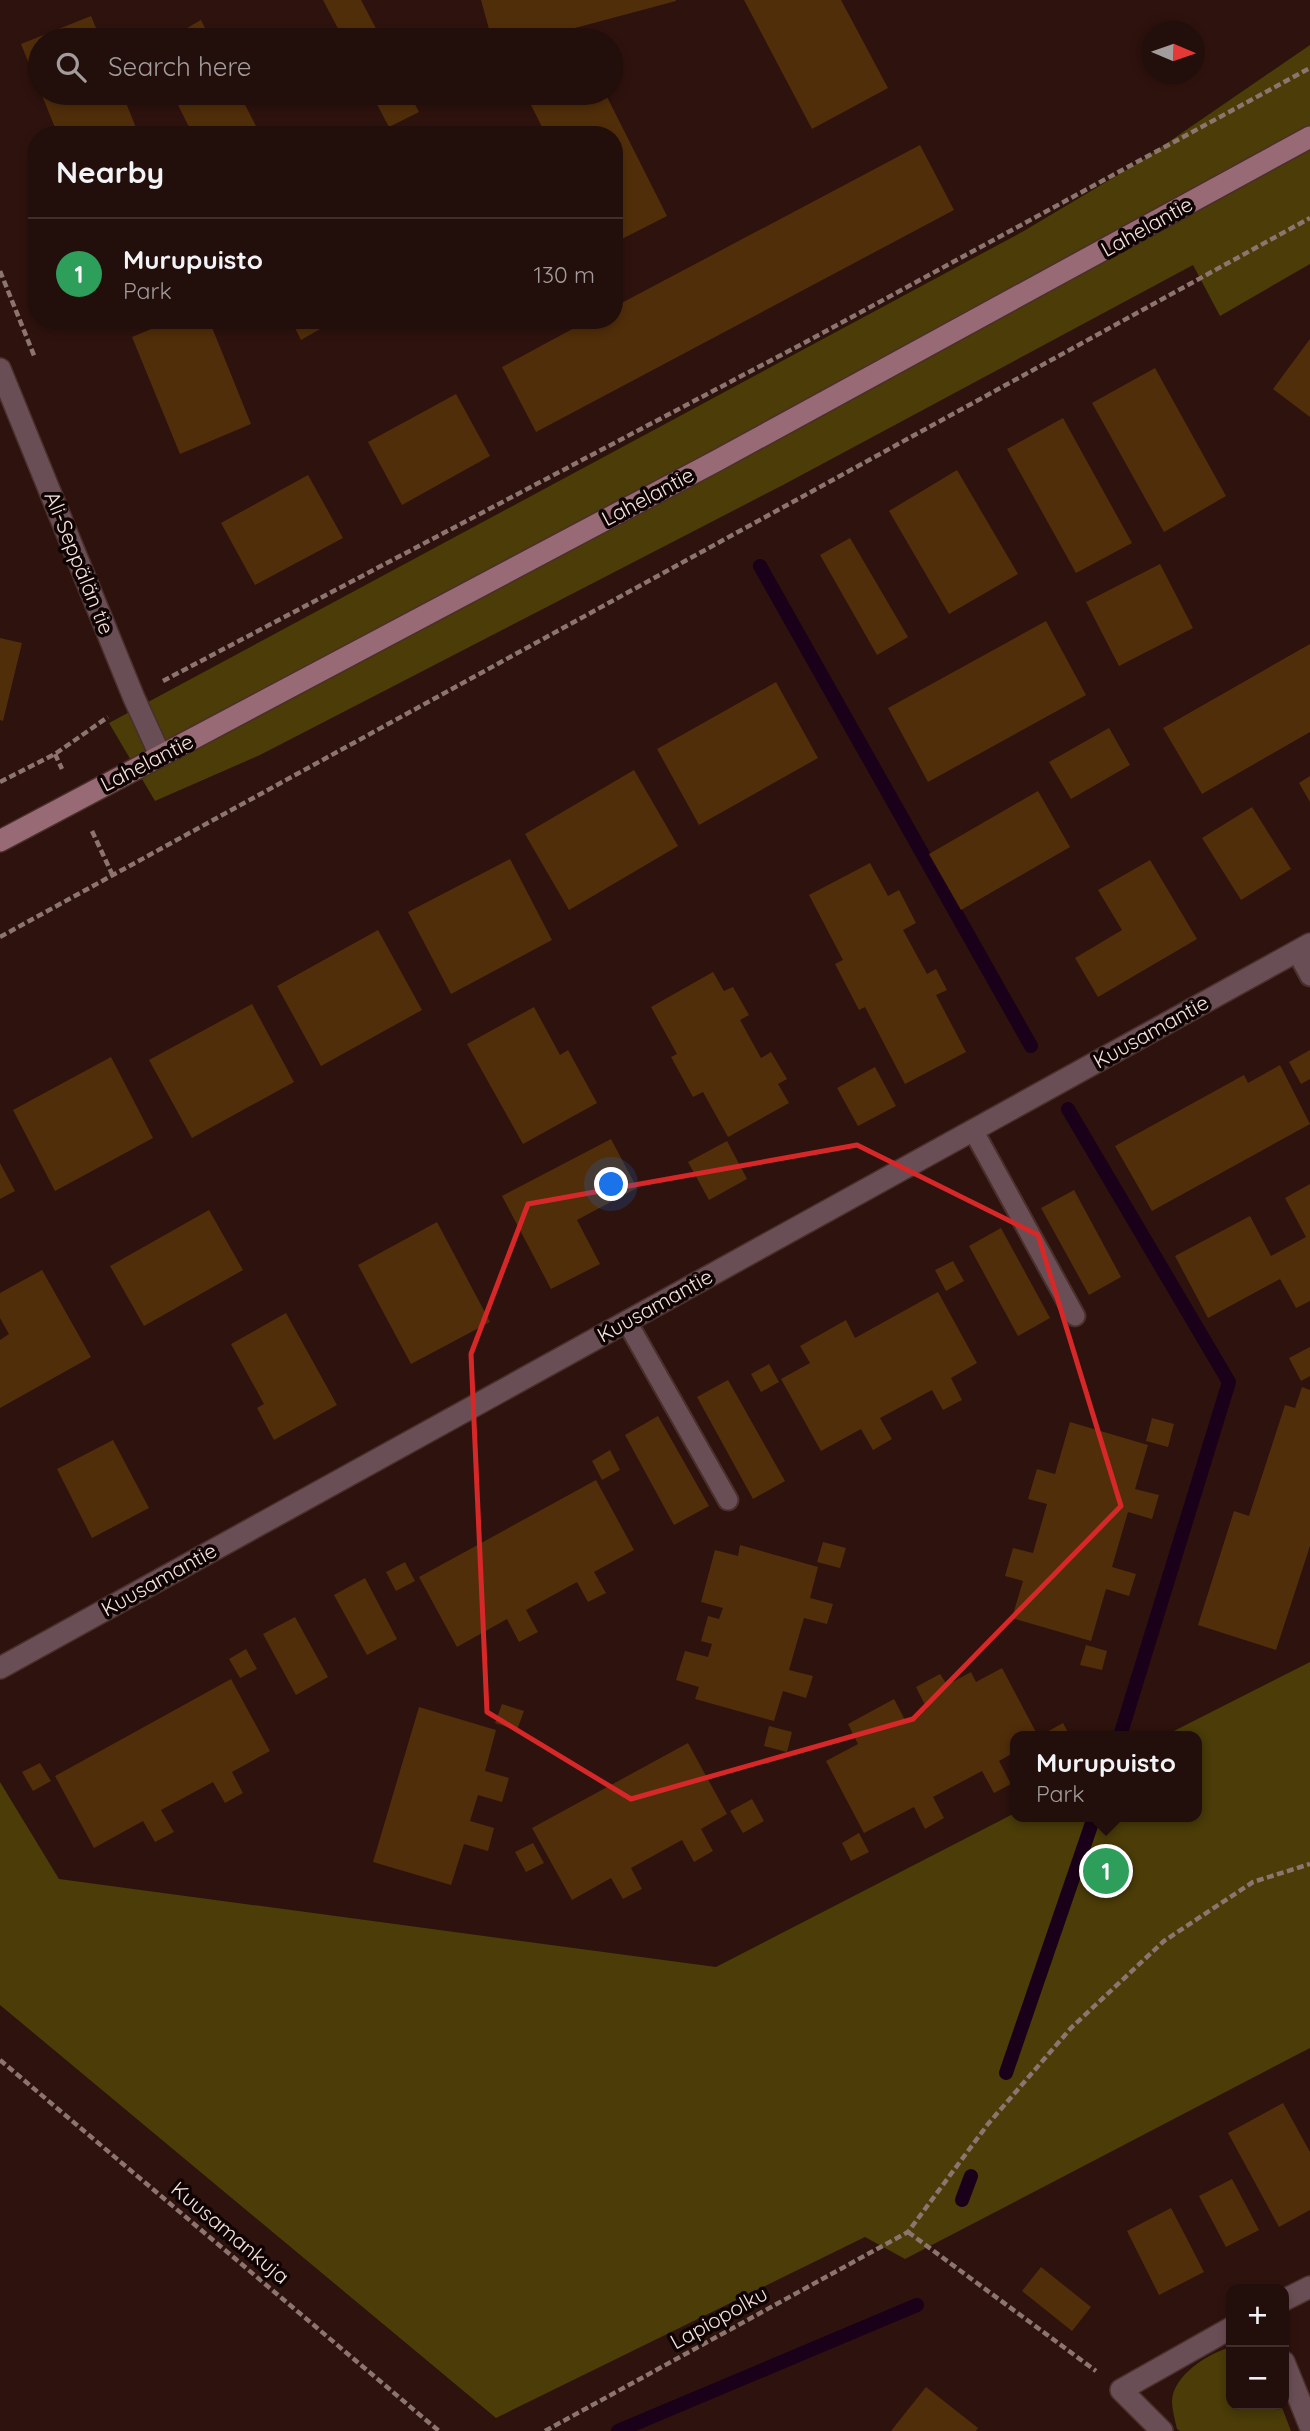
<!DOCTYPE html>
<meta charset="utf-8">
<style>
body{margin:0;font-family:Quicksand,sans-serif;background:#2a1713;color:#f1f3f6}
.controls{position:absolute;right:21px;bottom:21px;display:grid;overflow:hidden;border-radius:14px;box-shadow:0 4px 10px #0003}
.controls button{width:63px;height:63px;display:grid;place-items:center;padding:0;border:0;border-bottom:2px solid #3f2e2b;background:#220e0a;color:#f1f3f6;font:35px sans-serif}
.compass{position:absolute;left:1142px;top:21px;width:63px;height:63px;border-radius:50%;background:#220e0a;box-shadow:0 4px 10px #0003;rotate:92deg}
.you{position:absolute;left:612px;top:1185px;width:24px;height:24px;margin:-18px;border:5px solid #fff;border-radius:50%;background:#1a73e8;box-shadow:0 0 0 10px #1a73e833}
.badge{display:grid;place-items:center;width:46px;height:46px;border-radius:50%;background:#5ccebb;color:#fff;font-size:23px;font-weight:700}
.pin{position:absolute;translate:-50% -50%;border:4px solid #fff;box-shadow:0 2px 7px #0006}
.popup{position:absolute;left:1010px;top:1731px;width:192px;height:91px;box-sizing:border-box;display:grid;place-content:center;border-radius:14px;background:#220e0a;filter:drop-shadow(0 2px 5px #0005);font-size:23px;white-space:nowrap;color:#a29c9c}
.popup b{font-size:26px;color:#f1f3f6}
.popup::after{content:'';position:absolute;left:50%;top:100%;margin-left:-14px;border:14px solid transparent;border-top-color:#220e0a}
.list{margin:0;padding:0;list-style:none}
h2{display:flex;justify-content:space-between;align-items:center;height:91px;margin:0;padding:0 28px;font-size:30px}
h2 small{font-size:23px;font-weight:400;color:#a29c9c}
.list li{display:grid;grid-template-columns:46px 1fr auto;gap:21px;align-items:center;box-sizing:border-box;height:112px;padding:0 28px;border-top:2px solid #3f2e2b}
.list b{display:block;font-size:26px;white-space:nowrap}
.list p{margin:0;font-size:23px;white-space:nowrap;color:#a29c9c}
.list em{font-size:23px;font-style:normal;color:#a29c9c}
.icon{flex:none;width:38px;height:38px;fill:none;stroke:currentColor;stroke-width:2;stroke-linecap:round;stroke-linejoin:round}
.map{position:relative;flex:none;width:1310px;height:2431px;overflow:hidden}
.search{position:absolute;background:#220e0a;box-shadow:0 4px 10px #0003;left:28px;top:28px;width:595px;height:77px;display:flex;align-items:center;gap:18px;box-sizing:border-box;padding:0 24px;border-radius:38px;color:#a29c9c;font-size:26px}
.panel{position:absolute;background:#220e0a;box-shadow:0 4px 10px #0003;left:28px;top:126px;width:595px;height:203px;border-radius:28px}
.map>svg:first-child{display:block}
.green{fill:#4b3c08}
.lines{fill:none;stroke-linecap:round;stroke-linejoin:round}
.stream{stroke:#1a0018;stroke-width:14}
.building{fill:#512e0a}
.lane-casing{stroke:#4a2f2a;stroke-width:23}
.street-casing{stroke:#4a2f2a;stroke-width:24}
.secondary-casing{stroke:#4a2f2a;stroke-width:24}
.path{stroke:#8c746f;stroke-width:4.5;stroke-dasharray:7 3.5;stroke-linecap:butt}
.lane{stroke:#6a4e55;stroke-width:19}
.street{stroke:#6a4e55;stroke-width:21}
.secondary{stroke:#976a76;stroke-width:21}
.marked{fill:none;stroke:#d62828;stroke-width:5;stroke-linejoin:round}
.labels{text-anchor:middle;stroke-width:7;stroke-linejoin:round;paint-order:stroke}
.street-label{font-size:21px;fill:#f7e2dd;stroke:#0e0403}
</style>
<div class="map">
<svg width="1310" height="2431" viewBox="0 0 1310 2431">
<rect width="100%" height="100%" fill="#2e120d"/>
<g class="green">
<path d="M1310 45V264L1220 316 1193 265 783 485 260 755 155 801 109 723 1022 232 1138 163Z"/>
<path d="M1310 1662V2048L905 2259 865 2237 496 2418 0 2005V1782L59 1879 716 1967 1015 1813V1817H1197V1736H1164Z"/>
<path d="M1231 2347V2405H1281L1291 2431H1180L1177 2429C1175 2420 1172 2409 1172 2401 1173 2375 1209 2353 1231 2347Z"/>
</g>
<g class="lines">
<g class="stream">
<path d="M760 566 1031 1046"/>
<path d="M1068 1109 1229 1382 1120 1736"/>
<path d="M1006 2073 1094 1817"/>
<path d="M962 2200 971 2176"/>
<path d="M618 2431 917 2305"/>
</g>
</g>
<g class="building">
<path d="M323 0H361L382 40H344Z"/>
<path d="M481 0H676V1L530 40H492Z"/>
<path d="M744 0H841L888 88 812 129Z"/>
<path d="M91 16 101 40H40V91L21 44Z"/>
<path d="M201 20 211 40H166Z"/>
<path d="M41 93H122L139 135H58Z"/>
<path d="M172 93H239L257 128 243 135H193Z"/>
<path d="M371 93H409L419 112 389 127Z"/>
<path d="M550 93H605L667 216 614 243V135H546L530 103Z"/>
<path d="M920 145 954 210 536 432 502 367 589 320H614V307Z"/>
<path d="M173 320H209L251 424 180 454 132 337Z"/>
<path d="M291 320H336L301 340Z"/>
<path d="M1310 339V417L1273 389Z"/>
<path d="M1155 368 1226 496 1164 532 1092 403Z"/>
<path d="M456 394 490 456 402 505 368 442Z"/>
<path d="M1063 418 1132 543 1076 573 1007 449Z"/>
<path d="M957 470 1018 574 949 614 889 511Z"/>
<path d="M308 475 343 538 255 585 221 523Z"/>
<path d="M850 538 908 637 877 655 820 555Z"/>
<path d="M1160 564 1193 628 1119 666 1086 602Z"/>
<path d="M1046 621 1086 695 928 782 888 708Z"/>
<path d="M0 638 22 643 3 721 0 720Z"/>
<path d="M1310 644V732L1202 794 1163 728Z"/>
<path d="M776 682 818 758 699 825 657 749Z"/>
<path d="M1109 728 1130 765 1071 799 1049 762Z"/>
<path d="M634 770 678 846 569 910 525 834Z"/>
<path d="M1310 776V802L1299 783Z"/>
<path d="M1038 791 1070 847 961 910 929 854Z"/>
<path d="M1252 807 1291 869 1241 900 1202 838Z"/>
<path d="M510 859 552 940 451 994 408 912Z"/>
<path d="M1150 860 1197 939 1098 997 1075 958 1122 930 1098 890Z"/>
<path d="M870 863 888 896 899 890 916 923 903 930 927 974 936 969 947 990 936 995 966 1052 905 1084 865 1007 859 1010 835 964 843 960 809 895Z"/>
<path d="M378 930 422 1010 321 1066 277 986Z"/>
<path d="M713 972 724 991 733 987 749 1015 740 1020 761 1058 771 1052 787 1079 778 1084 789 1103 728 1137 703 1092 693 1097 671 1057 677 1054 651 1007Z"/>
<path d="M252 1004 294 1082 192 1138 149 1060Z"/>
<path d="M534 1007 560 1055 568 1050 597 1103 523 1144 467 1044Z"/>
<path d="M1310 1050V1079L1301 1084 1289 1062Z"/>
<path d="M111 1057 153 1138 55 1191 13 1110Z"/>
<path d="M1280 1065 1310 1124 1152 1211 1115 1146 1244 1075 1248 1083Z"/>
<path d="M875 1067 896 1106 858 1126 837 1088Z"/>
<path d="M611 1139 637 1188 577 1220 600 1264 551 1289 502 1196Z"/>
<path d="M727 1141 747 1179 709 1200 688 1162Z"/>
<path d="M0 1163 15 1191 0 1199Z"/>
<path d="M1310 1184V1301L1296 1308 1280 1279 1208 1318 1175 1256 1250 1216 1271 1256 1306 1237 1285 1198Z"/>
<path d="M1074 1190 1121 1277 1089 1295 1041 1208Z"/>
<path d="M209 1210 243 1270 144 1326 110 1266Z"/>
<path d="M437 1222 490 1322 411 1364 358 1265Z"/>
<path d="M1001 1228 1050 1318 1018 1336 969 1246Z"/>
<path d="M953 1261 964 1281 946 1291 935 1270Z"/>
<path d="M42 1270 91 1357 0 1408V1340L9 1334 0 1318V1293Z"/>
<path d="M938 1292 977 1363 951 1378 962 1400 943 1410 932 1390 880 1418 892 1439 873 1450 861 1429 821 1451 781 1379 810 1363 800 1346 846 1320 855 1338Z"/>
<path d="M286 1313 337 1405 274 1440 257 1408 264 1404 231 1344Z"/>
<path d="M1310 1347V1376L1301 1381 1289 1358Z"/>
<path d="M769 1364 779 1382 761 1392 751 1374Z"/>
<path d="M728 1380 785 1481 753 1499 697 1397Z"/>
<path d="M1302 1387 1310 1390V1546L1276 1650 1198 1625 1234 1511 1249 1516 1285 1405 1295 1408Z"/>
<path d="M658 1416 709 1506 674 1525 625 1435Z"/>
<path d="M1152 1418 1174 1424 1168 1447 1146 1441Z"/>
<path d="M1070 1422 1148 1445 1135 1489 1159 1495 1152 1519 1128 1512 1112 1567 1136 1574 1129 1596 1106 1589 1091 1641 1012 1618 1023 1581 1005 1576 1013 1548 1033 1553 1047 1504 1028 1499 1037 1469 1055 1474Z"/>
<path d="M113 1440 149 1508 92 1538 57 1469Z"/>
<path d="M610 1450 620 1470 602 1480 592 1461Z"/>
<path d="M596 1480 634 1550 594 1572 606 1593 588 1602 577 1582 526 1610 538 1632 519 1642 507 1619 457 1647 419 1577Z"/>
<path d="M823 1542 846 1548 840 1568 817 1562Z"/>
<path d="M740 1545 818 1567 810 1598 833 1604 827 1624 804 1618 789 1670 813 1676 806 1698 783 1691 774 1721 695 1699 699 1687 676 1680 685 1651 708 1657 712 1644 701 1641 708 1616 719 1619 723 1608 701 1602 715 1550 738 1556Z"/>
<path d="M405 1562 415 1581 396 1591 386 1572Z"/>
<path d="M365 1578 397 1639 367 1655 334 1595Z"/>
<path d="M295 1617 328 1677 296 1695 263 1634Z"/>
<path d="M1086 1645 1107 1651 1102 1670 1080 1665Z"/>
<path d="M246 1649 257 1669 240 1678 229 1659Z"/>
<path d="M1002 1668 1038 1736H1015V1752L999 1761 1011 1784 994 1793 982 1771 933 1797 944 1818 925 1829 914 1807 864 1833 826 1761 858 1744 848 1724 894 1699 905 1720 927 1709 916 1687 940 1674 947 1685 971 1672 976 1682Z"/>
<path d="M231 1679 270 1751 232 1772 243 1793 225 1803 213 1782 161 1810 174 1832 155 1842 143 1821 94 1848 55 1776Z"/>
<path d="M502 1704 524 1711 517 1730 495 1723Z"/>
<path d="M419 1707 496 1730 485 1771 509 1778 502 1802 478 1795 470 1821 494 1828 488 1851 464 1844 451 1885 373 1862Z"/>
<path d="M1063 1723 1070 1736H1046L1045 1733Z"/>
<path d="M769 1726 792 1732 787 1752 764 1746Z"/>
<path d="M688 1743 727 1814 701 1829 713 1851 694 1862 682 1840 631 1868 642 1889 623 1899 611 1878 572 1900 532 1828Z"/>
<path d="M40 1763 51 1781 33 1791 22 1772Z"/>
<path d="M752 1799 764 1821 743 1833 730 1811Z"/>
<path d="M859 1833 869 1852 851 1861 842 1843Z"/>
<path d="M533 1843 544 1863 526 1872 515 1852Z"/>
<path d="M1283 2103 1310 2152V2210L1279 2227 1228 2133Z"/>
<path d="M1232 2179 1259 2230 1226 2247 1199 2196Z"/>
<path d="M1171 2208 1204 2272 1159 2295 1127 2231Z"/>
<path d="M1041 2267 1091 2307 1072 2331 1022 2291Z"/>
<path d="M926 2387 978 2428 976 2431H891Z"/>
</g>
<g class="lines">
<g class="lane-casing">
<g id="lane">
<path d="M1297 952 1310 976"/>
<path d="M973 1130 1075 1316"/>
<path d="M627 1322 728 1500"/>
</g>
</g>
<g class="street-casing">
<g id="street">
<path d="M0 369 134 698 160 755"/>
<path d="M0 1668 1310 944"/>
<path d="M1284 2300 1310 2287"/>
<path d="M1284 2362 1310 2426"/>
<path d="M1162 2431 1121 2390 1231 2328"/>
</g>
</g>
<g class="secondary-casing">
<path id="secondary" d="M0 841 718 460 1310 137"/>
</g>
<g class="path">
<path d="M0 271 35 358"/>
<path d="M163 681 804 343 1310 68"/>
<path d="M55 754 62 769"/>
<path d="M0 782 55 754 108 717"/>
<path d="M92 831 113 876"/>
<path d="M0 937 1310 218"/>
<path d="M0 2060 439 2431"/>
<path d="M908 2232 1096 2371"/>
<path d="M545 2431 908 2232 988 2124 1071 2028 1164 1941 1253 1882 1310 1864"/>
</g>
<use href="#lane" class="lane"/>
<use href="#street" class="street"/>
<use href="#secondary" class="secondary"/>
</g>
<path class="marked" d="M857 1145 1038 1235 1121 1506 913 1719 631 1799 487 1712 471 1354 528 1204Z"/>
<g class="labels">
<g class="street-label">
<text transform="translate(1147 227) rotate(-29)" y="7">Lahelantie</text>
<text transform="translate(648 497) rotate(-28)" y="7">Lahelantie</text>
<text transform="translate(79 563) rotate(68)" y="7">Ali-Seppälän tie</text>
<text transform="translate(147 763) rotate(-27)" y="7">Lahelantie</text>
<text transform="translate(1151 1032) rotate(-29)" y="7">Kuusamantie</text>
<text transform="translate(655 1306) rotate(-29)" y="7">Kuusamantie</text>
<text transform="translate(159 1580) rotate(-29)" y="7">Kuusamantie</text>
<text transform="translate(230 2233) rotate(40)" y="7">Kuusamankuja</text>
<text transform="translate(719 2318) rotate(-29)" y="7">Lapiopolku</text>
</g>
</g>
</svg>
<div class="controls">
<button>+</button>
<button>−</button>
</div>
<svg class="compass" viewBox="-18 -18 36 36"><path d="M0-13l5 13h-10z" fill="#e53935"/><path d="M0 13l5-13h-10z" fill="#a29c9c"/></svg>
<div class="you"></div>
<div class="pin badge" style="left:1106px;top:1871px;background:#2e9e5b">1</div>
<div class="popup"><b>Murupuisto</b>Park</div>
<div class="search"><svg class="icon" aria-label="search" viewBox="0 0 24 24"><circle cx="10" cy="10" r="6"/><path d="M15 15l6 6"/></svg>Search here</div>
<section class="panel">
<h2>Nearby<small></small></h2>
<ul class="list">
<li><span class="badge" style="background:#2e9e5b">1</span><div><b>Murupuisto</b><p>Park</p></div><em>130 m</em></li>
</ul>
</section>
</div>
